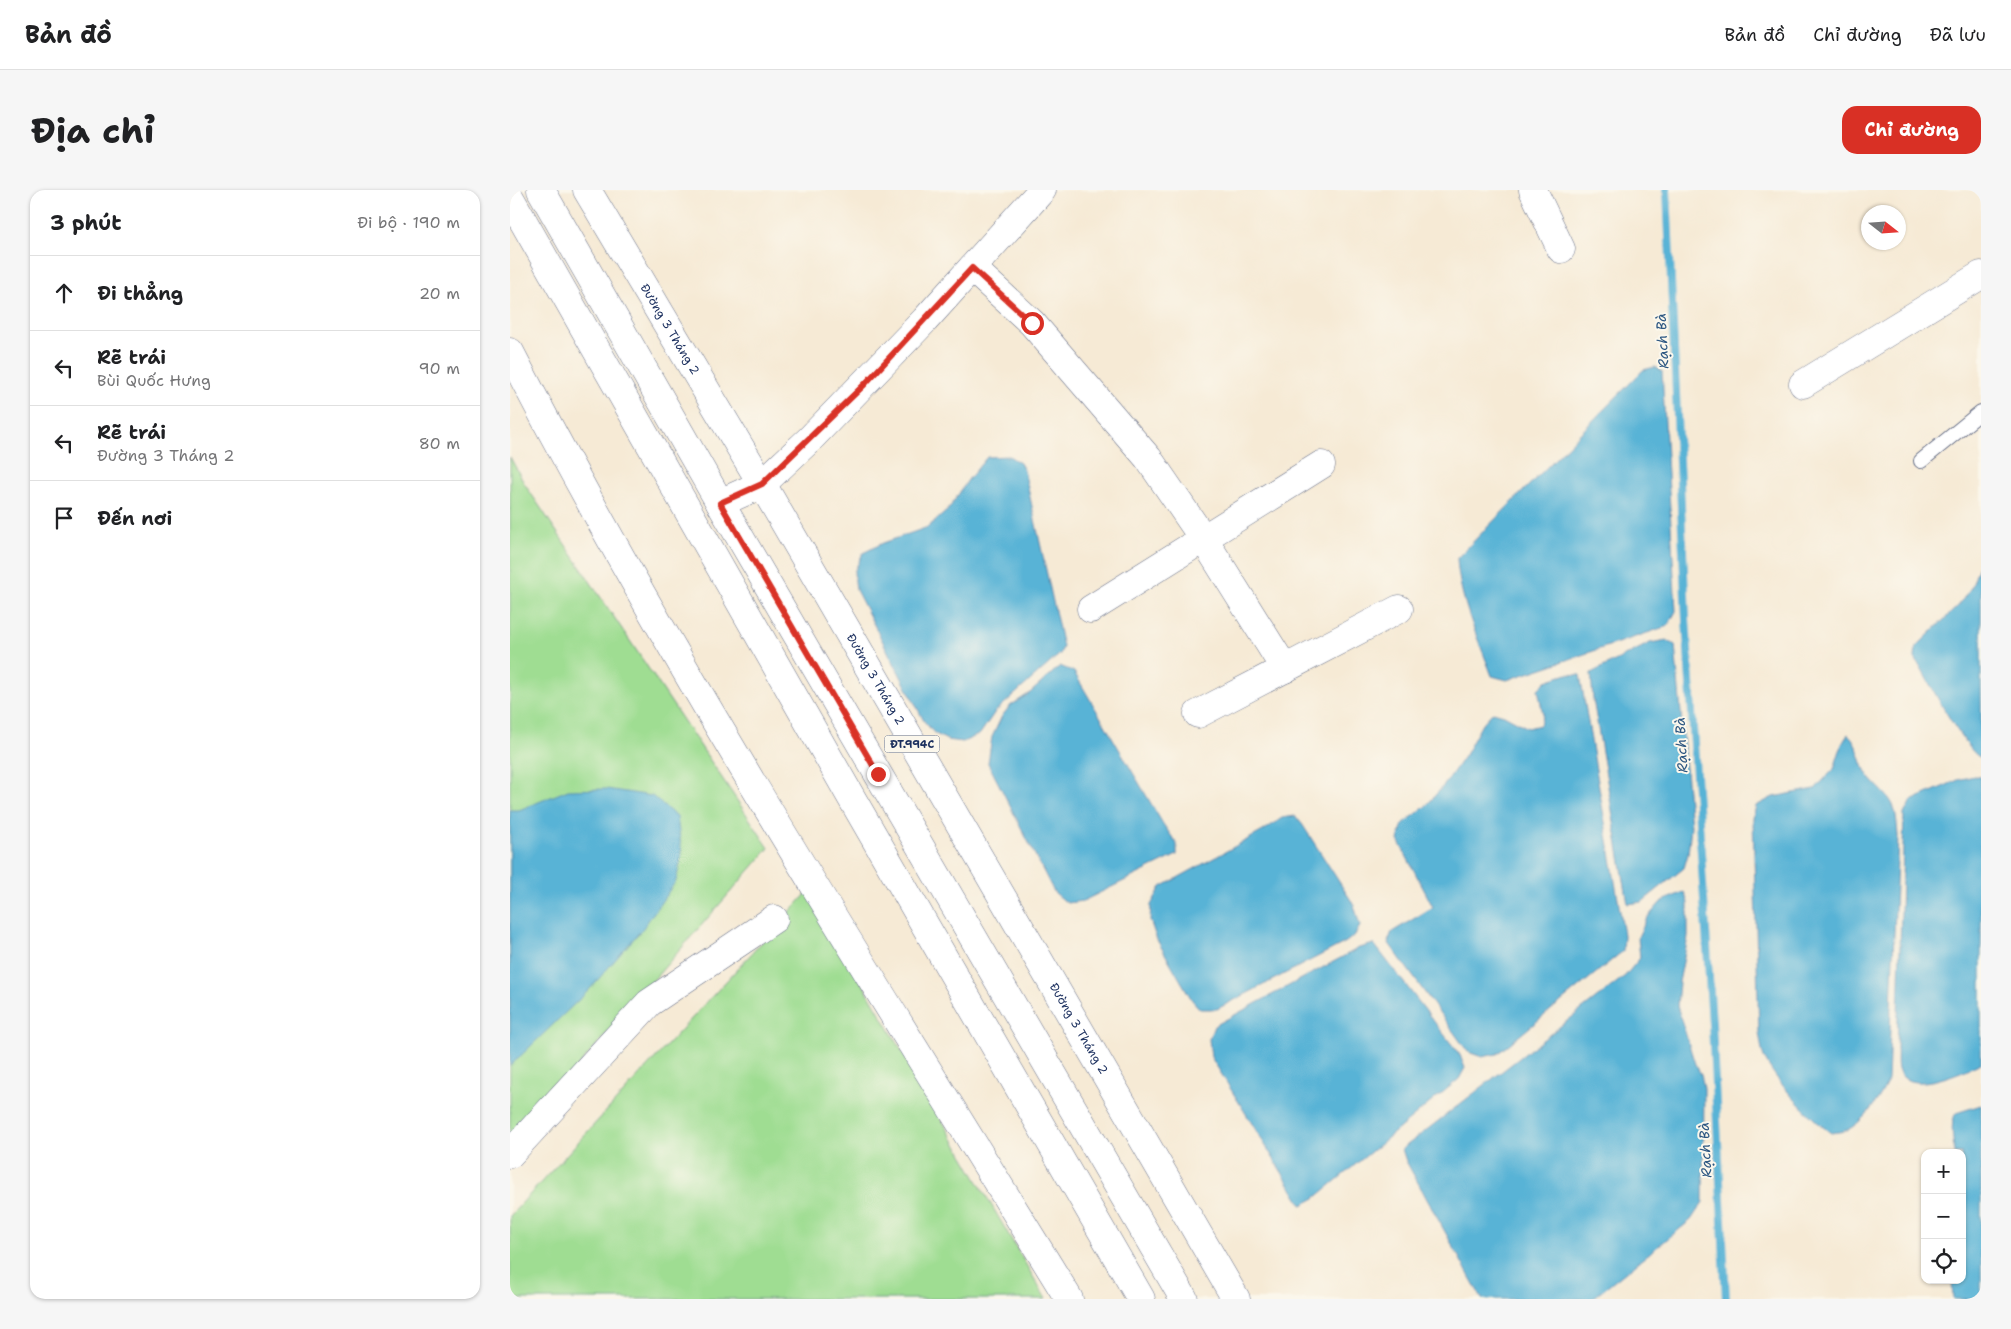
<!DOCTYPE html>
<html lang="vi">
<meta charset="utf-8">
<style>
body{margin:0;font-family:"Shantell Sans",sans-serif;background:#f6f6f6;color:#202124}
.controls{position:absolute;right:15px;bottom:15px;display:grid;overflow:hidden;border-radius:10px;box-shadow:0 1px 4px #0004}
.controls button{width:45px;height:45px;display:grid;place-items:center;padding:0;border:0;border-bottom:1px solid #e0e0e0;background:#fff;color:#202124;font:25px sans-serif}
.compass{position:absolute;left:1351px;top:15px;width:45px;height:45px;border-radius:50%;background:#fff;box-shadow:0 1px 4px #0004;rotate:107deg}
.stop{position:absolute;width:15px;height:15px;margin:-11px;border:4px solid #d93025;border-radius:50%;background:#fff}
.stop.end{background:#d93025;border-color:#fff;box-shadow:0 1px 5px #0008}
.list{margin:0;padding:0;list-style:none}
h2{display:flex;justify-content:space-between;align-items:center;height:65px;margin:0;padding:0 20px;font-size:21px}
h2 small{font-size:16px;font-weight:400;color:#757577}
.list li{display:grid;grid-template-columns:32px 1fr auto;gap:15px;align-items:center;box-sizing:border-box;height:75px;padding:0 20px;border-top:1px solid #e0e0e0}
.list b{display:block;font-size:19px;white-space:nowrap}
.list p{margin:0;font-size:16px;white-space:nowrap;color:#757577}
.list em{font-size:16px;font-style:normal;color:#757577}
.icon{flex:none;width:28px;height:28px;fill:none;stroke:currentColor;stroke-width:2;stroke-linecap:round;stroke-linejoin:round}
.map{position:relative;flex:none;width:1471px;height:1109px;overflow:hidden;border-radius:15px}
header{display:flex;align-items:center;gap:30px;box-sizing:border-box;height:70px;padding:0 25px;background:#fff;border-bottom:1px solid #e0e0e0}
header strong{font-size:24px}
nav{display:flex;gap:28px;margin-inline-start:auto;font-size:18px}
.intro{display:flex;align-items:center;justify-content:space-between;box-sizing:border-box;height:120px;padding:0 30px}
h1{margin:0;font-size:35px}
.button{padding:12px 22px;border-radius:15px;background:#d93025;color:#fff;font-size:18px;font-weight:700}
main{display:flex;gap:30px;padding:0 30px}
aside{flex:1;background:#fff;border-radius:15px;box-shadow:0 1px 4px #0004}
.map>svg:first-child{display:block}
.green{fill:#9fdd92;stroke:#5d8678}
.water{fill:#58b3d6;stroke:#3a719a}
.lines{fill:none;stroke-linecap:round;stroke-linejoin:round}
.stream{stroke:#58b3d6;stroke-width:8}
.lane-casing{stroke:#687088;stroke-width:16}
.street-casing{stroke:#687088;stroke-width:29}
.primary-casing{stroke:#687088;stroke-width:29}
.lane{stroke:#fff;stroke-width:14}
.street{stroke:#fff;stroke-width:28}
.primary{stroke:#fff;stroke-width:28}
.route{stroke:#d93025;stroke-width:6}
.labels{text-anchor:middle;stroke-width:4;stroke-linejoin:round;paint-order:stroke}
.shield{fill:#fbf7ec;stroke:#5e6b89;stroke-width:1}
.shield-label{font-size:11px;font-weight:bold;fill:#1b2f5e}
.street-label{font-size:12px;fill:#1b2f5e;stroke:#fbf7ec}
.water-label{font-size:14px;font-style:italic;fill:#2d5782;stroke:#fbf7ec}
</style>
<header>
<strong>Bản đồ</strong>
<nav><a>Bản đồ</a><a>Chỉ đường</a><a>Đã lưu</a></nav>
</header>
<div class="intro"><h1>Địa chỉ</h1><a class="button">Chỉ đường</a></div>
<main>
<aside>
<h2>3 phút<small>Đi bộ · 190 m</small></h2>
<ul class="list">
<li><svg class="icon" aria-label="ahead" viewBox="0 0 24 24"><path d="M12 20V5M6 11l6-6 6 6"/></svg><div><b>Đi thẳng</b></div><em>20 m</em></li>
<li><svg class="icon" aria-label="left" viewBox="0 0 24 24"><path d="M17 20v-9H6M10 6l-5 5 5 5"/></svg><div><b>Rẽ trái</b><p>Bùi Quốc Hưng</p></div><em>90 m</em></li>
<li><svg class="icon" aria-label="left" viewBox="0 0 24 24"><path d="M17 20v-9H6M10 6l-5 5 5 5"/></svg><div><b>Rẽ trái</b><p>Đường 3 Tháng 2</p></div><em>80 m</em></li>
<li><svg class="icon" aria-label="arrive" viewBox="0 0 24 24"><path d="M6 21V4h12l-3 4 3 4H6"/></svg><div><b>Đến nơi</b></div></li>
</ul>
</aside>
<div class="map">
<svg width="1471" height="1109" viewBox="0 0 1471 1109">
<rect width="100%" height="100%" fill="#fbf7ec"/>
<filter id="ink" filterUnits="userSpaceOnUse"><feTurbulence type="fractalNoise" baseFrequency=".02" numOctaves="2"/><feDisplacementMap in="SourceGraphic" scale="10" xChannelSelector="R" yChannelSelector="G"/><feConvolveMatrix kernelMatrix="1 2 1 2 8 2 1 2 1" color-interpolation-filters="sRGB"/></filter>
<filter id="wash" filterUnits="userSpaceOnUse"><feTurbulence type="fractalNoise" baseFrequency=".0096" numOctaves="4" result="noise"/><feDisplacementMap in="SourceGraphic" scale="20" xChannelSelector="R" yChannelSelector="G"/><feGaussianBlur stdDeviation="1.12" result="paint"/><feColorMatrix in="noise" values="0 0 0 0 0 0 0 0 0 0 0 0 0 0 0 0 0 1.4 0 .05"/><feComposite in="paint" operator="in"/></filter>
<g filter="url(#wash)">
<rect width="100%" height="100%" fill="#f6ead5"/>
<g class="green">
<path d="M0 267 14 293 259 658 0 954Z"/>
<path d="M299 701 536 1109H0V1026Z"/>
</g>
<g class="water">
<path d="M1145 177 1152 181 1166 421 1158 436 997 490 982 486C968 448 949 409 947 368L1133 180Z"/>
<path d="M499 266 510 273 514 280 553 457 550 464 485 522 470 544 453 552 437 550 424 543 414 531 346 400 344 382 353 363 373 353 418 337 438 320 458 290 477 267Z"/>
<path d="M1471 370V568C1454 560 1417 488 1405 468L1406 457 1449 415 1462 396Z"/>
<path d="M1157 450 1165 455 1181 636 1178 664 1174 678 1132 712 1118 714 1083 509 1081 483 1140 453Z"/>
<path d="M550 476 564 482 653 634 667 654V665L573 711 557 713 544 702 478 573 482 547 492 526 500 516 520 503Z"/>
<path d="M1057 484 1070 485 1114 745 1113 761 987 864 972 867 958 862 878 752 882 742 923 717 888 650 893 634 916 616 935 594 955 565 972 534 983 522 994 525 1018 538 1030 535 1033 524 1028 499 1036 491Z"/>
<path d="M1338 544C1349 554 1349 569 1356 582 1363 595 1377 602 1383 615 1387 625 1387 636 1388 646L1378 890C1371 907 1354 932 1337 940 1333 942 1326 942 1321 943 1300 928 1265 891 1254 867 1251 860 1251 851 1249 844L1243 628 1246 616 1263 607 1305 599 1324 579 1332 554Z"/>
<path d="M1464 586 1471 587V873C1454 881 1401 906 1389 882 1386 876 1388 865 1387 859L1394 624 1401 611 1448 590Z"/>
<path d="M96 599 142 606 167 627 172 664 166 691 133 738 78 801 0 876V620H9L58 600Z"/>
<path d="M785 626 792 634 844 715 850 736 845 745 836 752 707 819H690L682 810 647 750 640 730 641 715 651 697 753 641 772 628Z"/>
<path d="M1174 702 1178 713V747L1169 792 1167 816 1185 874 1191 884 1194 899 1193 1012 1181 1030 1082 1109H972L896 971 892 959 1115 786 1130 768 1128 747 1137 728 1152 711Z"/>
<path d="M864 754 950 865 955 878 949 889 805 1008 792 1015 701 867 699 849 704 836 849 758Z"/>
<path d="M1471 915V1109H1443L1442 1090H1452V963H1444C1444 949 1439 935 1446 923Z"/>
</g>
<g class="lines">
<path class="stream" d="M1157 0 1176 429 1202 834 1216 1109"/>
</g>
</g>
<g filter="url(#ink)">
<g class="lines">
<g class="lane-casing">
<path id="lane" d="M1411 271 1471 222"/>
</g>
<g class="street-casing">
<g id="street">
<path d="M1023 0 1051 59"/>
<path d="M462 78 522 133 638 268 693 348 775 479"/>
<path d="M1293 194 1471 85"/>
<path d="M210 313 252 294 300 249 415 130 532 0"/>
<path d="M581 419 811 275"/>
<path d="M688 524 889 419"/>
<path d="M0 964 139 813 264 729"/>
</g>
</g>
<g class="primary-casing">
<g id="primary">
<path d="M31 0 210 313 674 1109"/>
<path id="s1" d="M77 0 252 294 726 1109"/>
<path d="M0 8 341 607 631 1109"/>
<path d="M0 162C168 488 368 797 559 1109"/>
</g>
</g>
<use href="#lane" class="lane"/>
<use href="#street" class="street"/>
<use href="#primary" class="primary"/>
</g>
</g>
<g class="lines" filter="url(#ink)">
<path class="route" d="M368 584 210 313 252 294 355 194 462 78 522 133"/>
</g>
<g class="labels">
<rect class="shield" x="374.5" y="545.5" width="55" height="17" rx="4"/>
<g class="shield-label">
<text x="402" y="558">ĐT.994C</text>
</g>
<g class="street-label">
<text dy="4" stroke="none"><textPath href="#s1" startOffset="162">Đường 3 Tháng 2</textPath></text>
<text dy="4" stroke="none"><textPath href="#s1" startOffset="568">Đường 3 Tháng 2</textPath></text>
<text dy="4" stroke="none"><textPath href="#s1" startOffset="972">Đường 3 Tháng 2</textPath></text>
</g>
<g class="water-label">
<text transform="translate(1152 151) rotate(-93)" y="5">Rạch Bà</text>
<text transform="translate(1171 555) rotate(-93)" y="5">Rạch Bà</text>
<text transform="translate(1195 960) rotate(-93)" y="5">Rạch Bà</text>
</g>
</g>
</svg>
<div class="controls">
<button>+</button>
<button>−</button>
<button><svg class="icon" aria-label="locate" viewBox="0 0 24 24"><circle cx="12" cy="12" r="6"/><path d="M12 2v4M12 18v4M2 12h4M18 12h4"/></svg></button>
</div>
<svg class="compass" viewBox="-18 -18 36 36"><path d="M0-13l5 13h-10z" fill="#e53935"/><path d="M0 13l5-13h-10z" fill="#757577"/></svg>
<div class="stop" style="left:522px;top:133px"></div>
<div class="stop end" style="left:368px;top:584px"></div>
</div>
</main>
